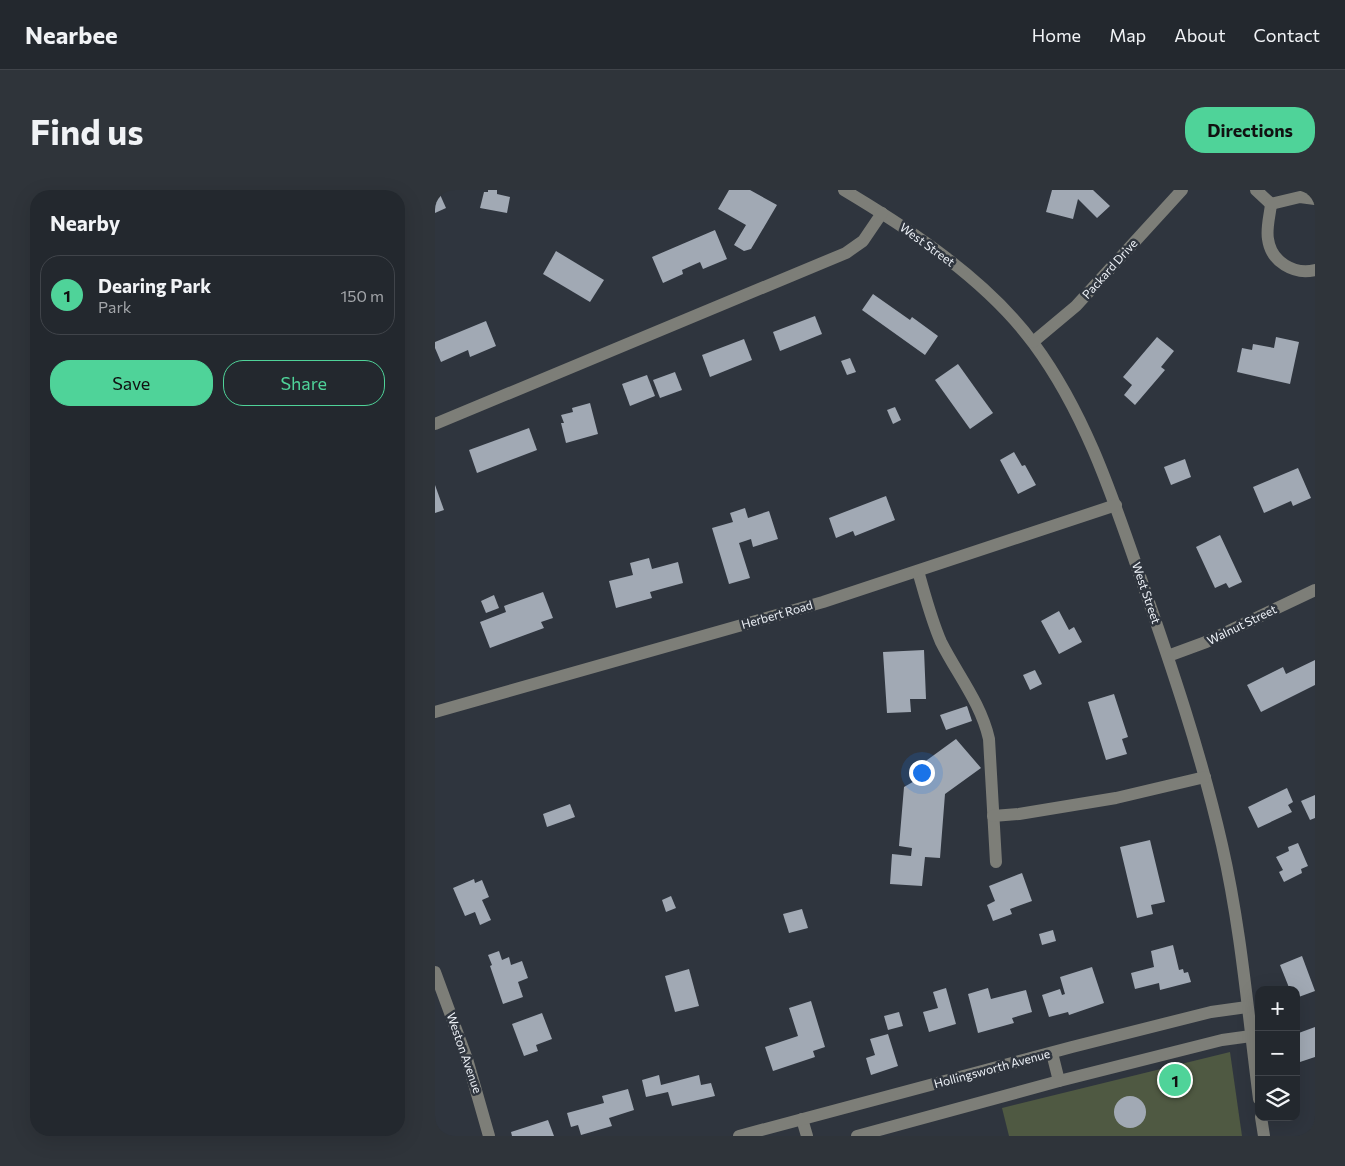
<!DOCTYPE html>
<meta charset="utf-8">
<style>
body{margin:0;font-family:Commissioner,sans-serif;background:#2f343a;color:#f1f3f6}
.controls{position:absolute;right:15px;bottom:15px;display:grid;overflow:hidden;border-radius:10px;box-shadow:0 5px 20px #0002}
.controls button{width:45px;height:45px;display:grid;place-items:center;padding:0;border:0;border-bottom:1px solid #40444a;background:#23282e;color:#f1f3f6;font:25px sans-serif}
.you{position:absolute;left:486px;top:582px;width:18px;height:18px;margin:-12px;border:4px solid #fff;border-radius:50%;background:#1a73e8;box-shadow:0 0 0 8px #1a73e833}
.badge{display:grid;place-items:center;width:32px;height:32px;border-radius:50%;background:#4fd399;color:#111;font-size:16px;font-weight:700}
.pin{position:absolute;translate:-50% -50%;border:2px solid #fff;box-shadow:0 1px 5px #0006}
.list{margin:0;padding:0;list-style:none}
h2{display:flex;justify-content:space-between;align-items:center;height:65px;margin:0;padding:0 20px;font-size:21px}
h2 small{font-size:16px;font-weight:400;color:#a3a6aa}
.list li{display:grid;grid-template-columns:32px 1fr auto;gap:15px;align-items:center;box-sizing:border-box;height:80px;margin:0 10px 10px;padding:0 10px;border:1px solid #40444a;border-radius:20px}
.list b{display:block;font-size:19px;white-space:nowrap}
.list p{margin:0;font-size:16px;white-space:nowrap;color:#a3a6aa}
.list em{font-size:16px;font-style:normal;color:#a3a6aa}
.actions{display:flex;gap:10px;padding:15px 20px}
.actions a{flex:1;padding:11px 0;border:1px solid #4fd399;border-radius:20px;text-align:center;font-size:18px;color:#4fd399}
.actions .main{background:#4fd399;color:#111}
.icon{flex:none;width:28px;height:28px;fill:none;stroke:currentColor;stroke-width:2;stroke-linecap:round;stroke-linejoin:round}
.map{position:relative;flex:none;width:880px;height:946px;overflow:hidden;border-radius:20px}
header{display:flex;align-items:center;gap:30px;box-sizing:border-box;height:70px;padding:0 25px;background:#23282e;border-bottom:1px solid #40444a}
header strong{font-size:24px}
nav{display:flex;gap:28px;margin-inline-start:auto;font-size:18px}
.intro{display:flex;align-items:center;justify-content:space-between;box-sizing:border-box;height:120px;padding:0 30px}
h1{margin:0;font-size:35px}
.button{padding:12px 22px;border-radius:20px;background:#4fd399;color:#111;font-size:18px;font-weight:700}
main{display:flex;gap:30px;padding:0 30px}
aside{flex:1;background:#23282e;border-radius:20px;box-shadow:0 5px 20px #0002}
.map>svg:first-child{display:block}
.green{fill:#4f5942}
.building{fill:#a1a9b4}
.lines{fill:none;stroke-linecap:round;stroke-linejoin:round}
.minor{stroke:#7d7e78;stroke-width:12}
.labels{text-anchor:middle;stroke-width:5;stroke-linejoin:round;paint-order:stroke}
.street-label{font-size:12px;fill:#eef2f8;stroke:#2f353e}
</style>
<header>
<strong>Nearbee</strong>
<nav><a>Home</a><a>Map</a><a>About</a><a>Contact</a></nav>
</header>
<div class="intro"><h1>Find us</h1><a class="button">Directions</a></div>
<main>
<aside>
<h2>Nearby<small></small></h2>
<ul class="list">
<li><span class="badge">1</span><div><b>Dearing Park</b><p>Park</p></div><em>150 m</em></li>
</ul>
<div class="actions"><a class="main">Save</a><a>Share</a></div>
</aside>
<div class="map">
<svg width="880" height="946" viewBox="0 0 880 946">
<rect width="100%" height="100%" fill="#2f353e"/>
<path class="green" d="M795 862 807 946H574L567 918Z"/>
<g class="building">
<path d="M0 0H3L11 18 0 23Z"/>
<path d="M53 0H62V4L75 7 72 23 45 18 49 2H53Z"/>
<path d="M294 0H315L342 15 316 59 309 61 299 55 311 35 283 19Z"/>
<path d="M617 0H658L675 16 662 28 643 9 638 29 611 22Z"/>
<path d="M280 40 292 69 268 79 265 72 247 80 248 84 228 93 217 67Z"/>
<path d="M121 61 169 90 155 112 108 84Z"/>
<path d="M438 104 475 130 477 127 503 146 490 165 427 120Z"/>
<path d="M380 126 387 144 345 161 338 142Z"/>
<path d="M51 131 61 156 35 167 33 160 6 172 0 158V152Z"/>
<path d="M722 147 739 161 726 177 730 180 700 215 689 205 697 195 688 187Z"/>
<path d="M841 147 864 152 855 194 802 182 807 158 817 160 818 154 839 158Z"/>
<path d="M309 149 317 170 275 187 267 165Z"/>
<path d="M415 168 421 182 412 185 406 171Z"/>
<path d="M523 174 558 223 535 239 500 190Z"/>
<path d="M240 182 247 200 225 208 218 190Z"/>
<path d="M212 185 220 206 195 216 187 194Z"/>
<path d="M155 213 163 244 131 253 126 233H129L126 225 138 222 137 218Z"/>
<path d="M460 217 466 230 458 234 452 220Z"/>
<path d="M94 238 102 260 42 283 34 260Z"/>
<path d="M579 262 587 276 590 275 601 295 583 304 565 270Z"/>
<path d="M750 269 756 287 736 295 729 277Z"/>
<path d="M863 278 876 308 858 316 856 311 829 323 818 297Z"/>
<path d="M0 295 9 320 0 323Z"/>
<path d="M451 306 460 330 420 346 418 341 401 348 394 328Z"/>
<path d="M310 318 313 328 334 321 343 349 318 357 316 349 304 353 315 388 294 394 277 338 298 332 295 323Z"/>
<path d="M785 345 807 392 794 398 791 393 780 398 761 357Z"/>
<path d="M214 368 217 379 243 372 248 393 215 402 217 408 181 418 174 391 198 385 195 373Z"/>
<path d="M108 402 118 428 106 432 109 438 55 458 45 432 71 422 69 416Z"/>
<path d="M59 405 64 418 51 423 46 411Z"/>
<path d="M624 421 634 440 639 437 647 452 624 464 606 431Z"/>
<path d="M489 460 491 509H475L476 522 452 523 448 462Z"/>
<path d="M880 470V495L826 522 812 495 848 477 851 484Z"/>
<path d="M600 480 607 494 595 500 588 485Z"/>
<path d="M679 504 693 547 687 549 692 564 671 570 653 512Z"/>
<path d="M532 516 537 531 511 540 505 525Z"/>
<path d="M521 549 546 578 510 604 505 668 490 667 487 696 455 694 457 664 476 666 477 658 464 656 469 597 483 589 477 581Z"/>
<path d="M852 598 858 612 853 615 857 622 823 638 813 617Z"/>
<path d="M880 605V628L875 630 866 611Z"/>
<path d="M135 614 140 627 112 637 108 624Z"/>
<path d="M715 650 730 712 716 715 718 724 702 728 685 657Z"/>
<path d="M863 653 873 676 866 679 867 683 849 692 844 682 848 680 841 667 854 661 853 657Z"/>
<path d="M587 683 597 711 575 719 577 724 558 731 552 715 560 711 554 696Z"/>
<path d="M39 689 40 693 47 690 54 707 47 710 56 730 45 735 40 722 30 726 18 698Z"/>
<path d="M236 706 241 718 231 722 227 710Z"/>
<path d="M367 719 373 738 354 743 348 724Z"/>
<path d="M618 740 621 751 607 755 604 744Z"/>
<path d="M738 755 744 780 748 779 749 783 753 782 756 792 725 800 724 793 700 799 696 783 719 777 716 761Z"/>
<path d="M64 761 67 770 74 767 76 775 87 771 93 788 83 792 88 807 68 814 55 776 57 775 53 765Z"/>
<path d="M867 766 880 801 861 808V800H855L845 775Z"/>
<path d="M657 777 669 813 634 825 633 822 614 827 607 805 625 799 627 805 630 804 625 787Z"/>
<path d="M254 779 264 816 240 822 230 786Z"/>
<path d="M511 798 521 834 494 842 488 822 503 818 498 802Z"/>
<path d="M553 798 556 809 591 800 597 822 577 828 579 833 543 843 533 804Z"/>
<path d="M376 811 390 857 378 861 380 867 338 881 330 857 363 846 354 818Z"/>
<path d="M464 822 468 836 453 840 449 826Z"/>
<path d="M107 823 117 849 101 855 103 861 89 866 77 834Z"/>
<path d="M880 837V867L865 872 861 862V844Z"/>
<path d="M453 844 463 876 436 885 431 868 440 865 435 849Z"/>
<path d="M224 885 226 895 264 885 266 895 276 893 280 906 237 916 233 902 211 907 207 890Z"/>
<path d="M193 899 199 920 174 928 177 936 146 945 143 935 136 937 132 923 169 913 167 906Z"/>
<circle cx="695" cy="922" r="16"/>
<path d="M113 930 119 946H77L76 942Z"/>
</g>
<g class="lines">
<g class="minor">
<path d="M409 0C476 40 552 90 599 154 650 223 677 305 705 386 736 475 766 563 787 655 806 738 813 824 824 909"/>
<path d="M821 0 836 14"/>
<path d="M836 14C835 25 831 38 833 49 836 72 859 85 880 80"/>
<path d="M836 14 865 7 880 9"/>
<path d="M598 152 641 116 747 0"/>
<path d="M0 234 411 63 428 51 447 23"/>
<path d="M483 381C490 405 496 429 506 452 522 484 546 513 554 549L561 672"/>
<path d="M733 466 771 452 880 400"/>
<path d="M0 522 388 412 681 315"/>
<path d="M558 626 584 624 681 608 770 587"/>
<path d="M0 782 32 869 54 946"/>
<path d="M617 863 624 891"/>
<path d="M826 927 829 946"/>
<path d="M367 929 372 946"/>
<path d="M304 946 637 857 776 822 812 817"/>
<path d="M422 946 624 891 787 850 816 846"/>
</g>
</g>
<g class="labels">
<g class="street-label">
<text transform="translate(492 55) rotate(36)" y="4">West Street</text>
<text transform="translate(675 79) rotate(-48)" y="4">Packard Drive</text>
<text transform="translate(711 403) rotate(71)" y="4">West Street</text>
<text transform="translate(342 425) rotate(-16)" y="4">Herbert Road</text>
<text transform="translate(807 435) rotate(-26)" y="4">Walnut Street</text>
<text transform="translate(29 863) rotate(71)" y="4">Weston Avenue</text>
<text transform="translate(557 879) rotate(-15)" y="4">Hollingsworth Avenue</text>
</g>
</g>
</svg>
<div class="controls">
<button>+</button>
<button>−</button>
<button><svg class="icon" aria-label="layers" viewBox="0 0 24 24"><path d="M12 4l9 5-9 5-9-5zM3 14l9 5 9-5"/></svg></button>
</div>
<div class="you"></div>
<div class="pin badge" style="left:740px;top:890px">1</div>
</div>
</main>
